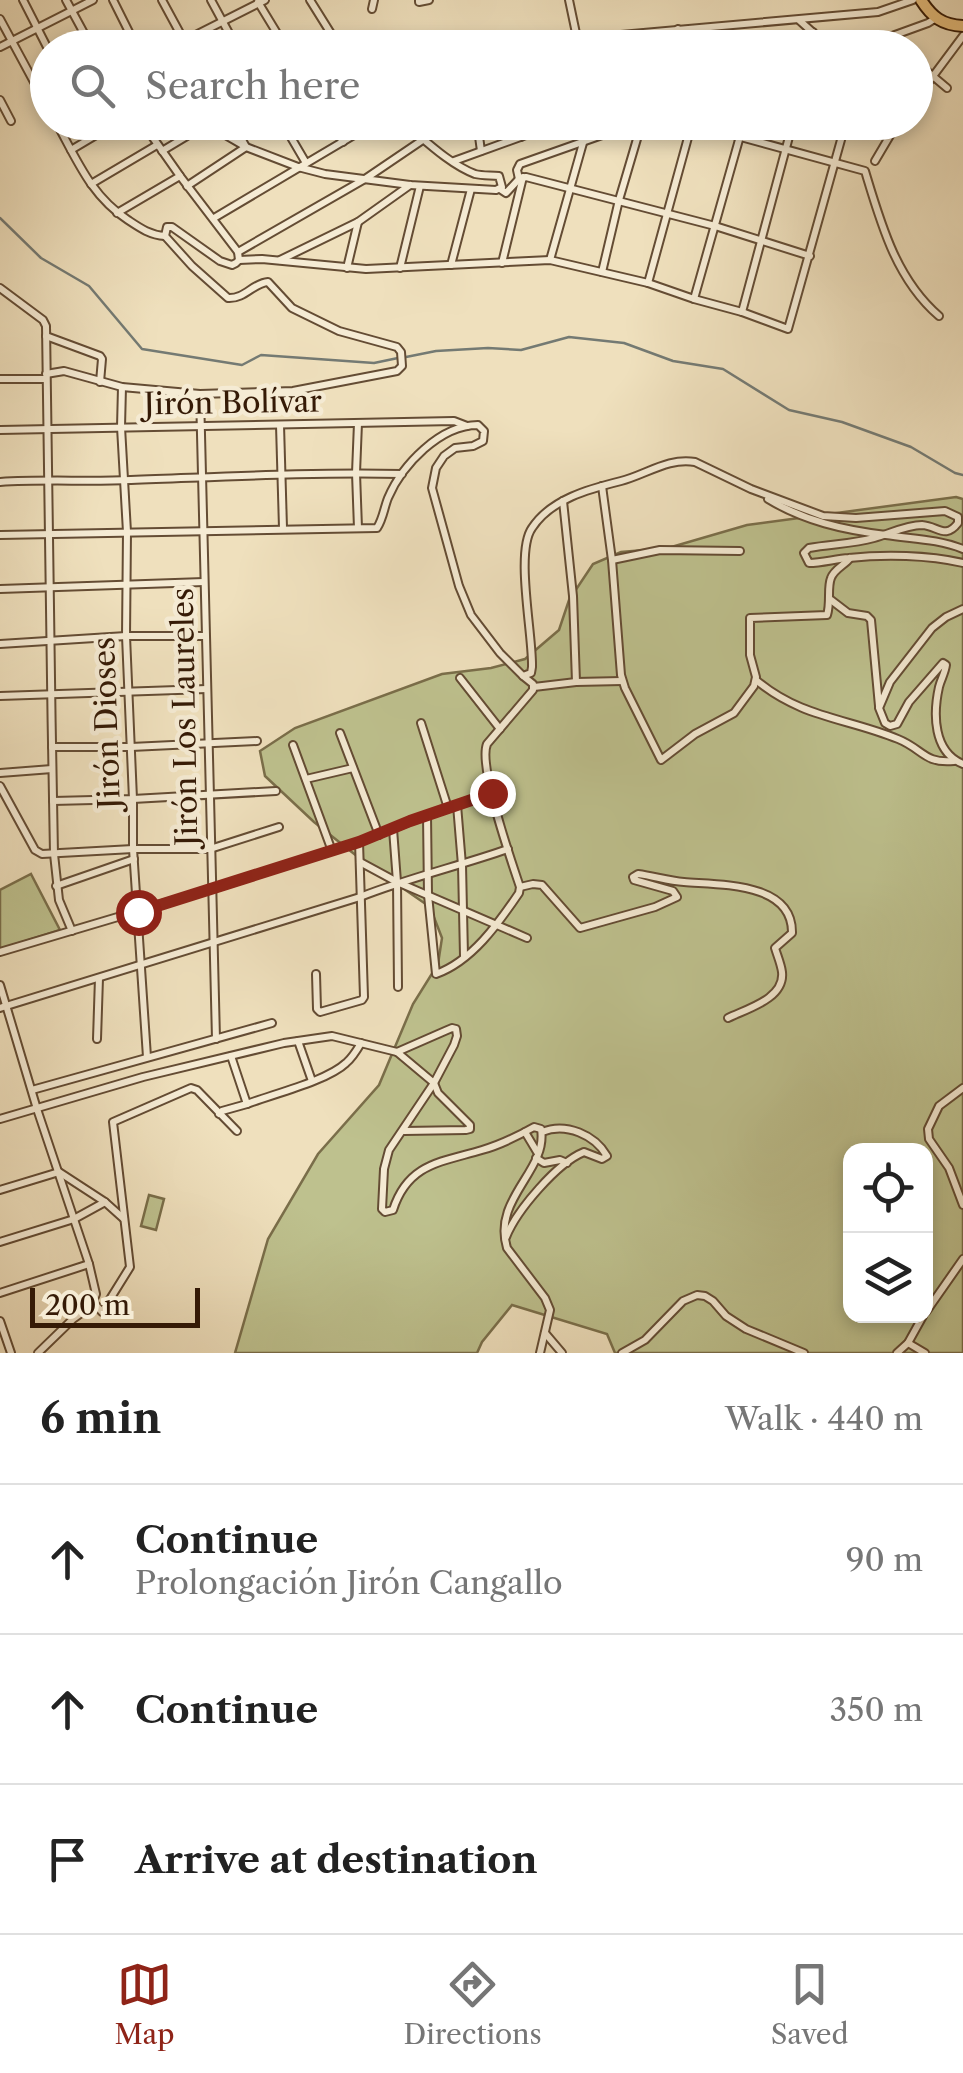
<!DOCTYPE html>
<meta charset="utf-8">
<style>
body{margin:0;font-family:"Libre Caslon Text",serif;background:#f6f6f6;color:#222}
.controls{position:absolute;right:30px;bottom:30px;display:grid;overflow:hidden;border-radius:20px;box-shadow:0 5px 15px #0003}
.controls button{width:90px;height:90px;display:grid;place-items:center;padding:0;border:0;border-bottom:2px solid #e0e0e0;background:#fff;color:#222;font:50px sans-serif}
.scale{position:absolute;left:30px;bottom:25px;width:170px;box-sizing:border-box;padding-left:10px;border:5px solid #351a06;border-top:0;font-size:28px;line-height:35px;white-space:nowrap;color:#351a06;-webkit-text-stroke:8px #f5ebd4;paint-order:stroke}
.stop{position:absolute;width:30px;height:30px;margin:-22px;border:8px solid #8f2418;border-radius:50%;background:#fff}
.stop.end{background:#8f2418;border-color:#fff;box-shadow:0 2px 10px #0008}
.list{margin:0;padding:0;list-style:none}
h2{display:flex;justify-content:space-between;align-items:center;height:130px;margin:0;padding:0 40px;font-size:42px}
h2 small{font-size:32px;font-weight:400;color:#767676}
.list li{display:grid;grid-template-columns:65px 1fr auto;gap:30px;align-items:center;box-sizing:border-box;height:150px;padding:0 40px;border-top:2px solid #e0e0e0}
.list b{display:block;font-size:38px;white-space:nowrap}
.list p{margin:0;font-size:32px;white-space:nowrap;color:#767676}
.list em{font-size:32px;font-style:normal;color:#767676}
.icon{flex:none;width:55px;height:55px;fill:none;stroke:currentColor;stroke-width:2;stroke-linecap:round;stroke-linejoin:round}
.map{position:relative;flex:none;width:963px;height:1353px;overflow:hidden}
.search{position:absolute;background:#fff;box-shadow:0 5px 15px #0003;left:30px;right:30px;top:30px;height:110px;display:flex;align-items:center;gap:25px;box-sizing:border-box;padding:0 35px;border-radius:55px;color:#767676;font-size:38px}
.sheet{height:580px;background:#fff}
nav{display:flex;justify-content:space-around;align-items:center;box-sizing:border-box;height:140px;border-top:2px solid #e0e0e0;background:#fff;font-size:28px;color:#767676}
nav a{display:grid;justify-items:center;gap:5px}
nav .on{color:#8f2418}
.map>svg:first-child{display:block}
.green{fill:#bec18e;stroke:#7a6e4a;stroke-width:2.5;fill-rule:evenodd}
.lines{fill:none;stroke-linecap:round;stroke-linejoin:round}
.stream{stroke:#747a73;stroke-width:2.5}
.minor-casing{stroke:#644c34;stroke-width:10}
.highway-casing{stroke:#351a06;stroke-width:14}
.minor{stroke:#f5ebd4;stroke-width:6}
.highway{stroke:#e8c07e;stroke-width:10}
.route{stroke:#8f2418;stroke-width:12}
.labels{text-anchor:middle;stroke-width:9;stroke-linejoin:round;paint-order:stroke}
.street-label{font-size:30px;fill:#351a06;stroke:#f5ebd4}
</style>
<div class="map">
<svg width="963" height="1353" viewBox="0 0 963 1353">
<rect width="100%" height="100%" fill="#efe0bd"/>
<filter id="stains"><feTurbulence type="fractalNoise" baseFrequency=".002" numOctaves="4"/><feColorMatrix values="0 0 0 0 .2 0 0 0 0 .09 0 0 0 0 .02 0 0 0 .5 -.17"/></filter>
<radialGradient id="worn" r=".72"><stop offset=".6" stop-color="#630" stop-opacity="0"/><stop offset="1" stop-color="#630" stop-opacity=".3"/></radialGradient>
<g class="green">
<path d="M956 497 963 499V1353H615L607 1334 512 1305 482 1342 477 1353H235L268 1239 318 1154 379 1085 413 1004 438 964 442 938 430 907 358 857 314 822 265 776 260 751 295 728 442 674 491 668 525 659 559 630 569 600 593 564 621 552 668 548 747 525ZM850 1150H926V1316H850Z"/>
<path d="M31 874 60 930 0 949V890Z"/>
<path d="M149 1195 164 1199 156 1230 141 1226Z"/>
</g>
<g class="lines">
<g class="stream">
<path d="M0 218 41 258 89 286 142 349 242 365 261 355 374 363 398 358"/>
<path d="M406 357 436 351 488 348 521 350 569 337 624 343 673 361 723 369 789 410 842 422 911 447 955 473 963 475"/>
</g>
<g class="minor-casing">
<g id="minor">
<path d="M23 0 48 49"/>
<path d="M66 0 92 48"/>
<path d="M113 0 137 48"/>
<path d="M162 0 188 48"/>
<path d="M211 0 237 48"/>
<path d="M310 0 340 48"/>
<path d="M419 0V2L429 0"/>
<path d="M569 0 577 38"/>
<path d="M258 2 286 48"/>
<path d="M372 9 374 0"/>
<path d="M0 19 48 108"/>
<path d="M799 20 830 48"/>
<path d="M678 29 681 48"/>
<path d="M0 47 93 0"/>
<path d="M170 48 265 0"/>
<path d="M475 48 878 12 913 0"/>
<path d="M774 48 813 32"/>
<path d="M859 48 928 23 936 18"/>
<path d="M916 62 947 88"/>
<path d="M916 99 963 36"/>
<path d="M0 100 11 121"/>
<path d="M56 122C77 160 91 196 128 220 140 228 150 235 165 236"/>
<path d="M203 122 246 147 298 167 325 174 410 185 496 190 502 187 499 176C491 175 483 176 475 174 449 164 425 140 403 122"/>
<path d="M282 122 306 163"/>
<path d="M331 122 343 142"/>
<path d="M477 122 481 151"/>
<path d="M520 122 521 137"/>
<path d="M686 122 865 171C881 224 896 279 939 316"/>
<path d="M882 122 887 136"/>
<path d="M71 150 118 122"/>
<path d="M162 151 207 124"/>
<path d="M454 161 562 122"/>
<path d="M875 161 898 122"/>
<path d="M519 179 517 170 520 164 639 122"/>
<path d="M91 184 157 145"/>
<path d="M187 186 246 147 232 122"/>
<path d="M500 189 506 193 519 179 526 177 715 226 810 256"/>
<path d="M117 213 180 176"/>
<path d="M214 218 376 122"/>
<path d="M238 252 365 179 424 139"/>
<path d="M239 260 262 259 366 269 550 260 648 283 694 299 742 312 788 329 846 122"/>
<path d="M280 260 358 222 410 185"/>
<path d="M550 260 583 143"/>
<path d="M502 263 523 177"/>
<path d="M451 265 471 189"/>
<path d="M347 268 358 222"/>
<path d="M400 268 420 186"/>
<path d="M602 272 619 200 642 122"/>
<path d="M648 283 692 123"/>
<path d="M0 288 43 320 46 326C47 502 51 678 54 854L59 900 72 931"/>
<path d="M694 299 744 122"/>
<path d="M742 312 793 122"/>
<path d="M46 336 100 356 102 359 100 382"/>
<path d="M46 374 64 371 122 387 200 394 293 391 397 371 402 366 401 352 397 347 339 331 292 308 268 282C253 283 245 299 228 298L192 266 165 236 167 227H172L220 261 232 265 236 263 239 260 238 252 180 176 142 122"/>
<path d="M0 379H46"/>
<path d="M122 387 121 427 127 532 126 636 133 799V849L147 1057"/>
<path d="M200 394 216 1039"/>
<path d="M280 425 283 528"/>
<path d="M0 430 454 421 467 426"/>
<path d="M0 482C44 479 87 482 131 480 221 477 312 472 402 474"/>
<path d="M602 486 612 560 621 675 625 688 661 760 695 734 734 713 754 686 756 677 750 655V618L827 615C831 602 827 588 831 578 834 569 845 565 850 558"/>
<path d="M768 499C804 521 844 530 886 535 913 539 938 539 963 549"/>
<path d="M563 501 573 596 576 682"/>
<path d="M358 528 356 473 358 423"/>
<path d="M0 535 377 528C383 519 384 508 388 498 402 465 440 425 478 425L484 431 483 441 473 446 455 448 444 456 436 468 432 488 459 586 471 615 500 653 523 676 531 673 532 667C533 635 515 552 532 528 551 499 589 489 621 481 645 475 669 457 695 462L751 489 823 516 856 518 945 511 958 517V523C945 540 938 526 922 525 906 525 889 534 874 538 853 544 830 544 809 548L804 553 809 563C822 563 835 559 849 558 885 554 928 555 963 563"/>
<path d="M612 560 660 550 740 551"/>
<path d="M0 589 204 582"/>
<path d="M831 600 848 613 867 616 871 620 879 706"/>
<path d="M963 609 946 617 932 628 890 682 879 708 885 723 890 726 897 724 909 702 943 663 946 665C945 673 941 679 939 687 933 714 933 752 963 764"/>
<path d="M0 644 126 636H205"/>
<path d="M460 678 500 729"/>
<path d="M756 680C801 718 847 718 898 739 923 749 924 764 954 761"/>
<path d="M534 687 576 682 622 681"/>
<path d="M0 696 207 689"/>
<path d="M421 723 448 808"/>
<path d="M340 733 379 835"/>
<path d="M293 745 332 851"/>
<path d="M52 747H131L257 741"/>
<path d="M0 773 52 769"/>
<path d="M306 779 353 768"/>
<path d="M0 786 35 850 42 854 133 849H210L279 827"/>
<path d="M53 801 133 799 276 791"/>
<path d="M457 805 462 865 464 956"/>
<path d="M427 815 428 895 436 974C472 961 498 924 519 893L520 887C511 860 478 766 487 744L533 690V684L523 676"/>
<path d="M393 829 397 882 398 987"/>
<path d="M360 862 397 882 527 938"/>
<path d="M56 886 134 859"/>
<path d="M520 887 533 884 542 885 580 928 655 907 677 897 673 891 634 880 633 877 638 874C654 876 668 881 684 882 720 885 793 882 792 933L775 948C777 955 781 964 782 972 785 999 746 1009 728 1018"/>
<path d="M0 952 212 889 359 842 411 821 493 793"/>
<path d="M316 974 317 1009 320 1012 362 1000 364 997 359 842"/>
<path d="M0 985 37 1109 89 1264 96 1294 91 1306 73 1319 38 1353"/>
<path d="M0 1008 360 897C408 878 459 866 508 849"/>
<path d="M97 1039 99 978"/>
<path d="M298 1041 312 1081"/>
<path d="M397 1052 445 1031 452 1028 456 1029 457 1036 454 1045 434 1083 389 1150 384 1169 382 1209 385 1212 393 1210C408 1163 442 1162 482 1150 500 1145 518 1136 534 1127L541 1129C548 1171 492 1198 507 1248L545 1298 550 1310 540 1353"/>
<path d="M231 1056 247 1104C273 1094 327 1081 346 1063 352 1058 357 1050 361 1043"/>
<path d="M963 1088 939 1106 928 1129 929 1139 949 1168 963 1205"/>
<path d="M32 1090 272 1023"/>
<path d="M219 1114 222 1111 247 1104"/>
<path d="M0 1119 143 1077 284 1043 332 1036 397 1052 434 1083 438 1093 470 1125V1129L466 1130 404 1131"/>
<path d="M525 1132 537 1152"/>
<path d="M536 1158 544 1163 560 1160 567 1163"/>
<path d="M0 1190 59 1172 105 1202 124 1219"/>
<path d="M506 1237C517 1210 557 1163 584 1152L602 1159 607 1156C595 1135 566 1122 542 1132"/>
<path d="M0 1242 74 1219 105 1202"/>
<path d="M0 1293 89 1264"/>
<path d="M94 1303 102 1312 130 1267 113 1122 191 1088 197 1090 237 1131"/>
<path d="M926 1312 963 1259"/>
<path d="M0 1321 11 1353"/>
<path d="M545 1333 562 1353"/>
<path d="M908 1343 925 1353"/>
<path d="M622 1353 645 1340 683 1301 697 1295 705 1296 713 1301 726 1316 746 1329 804 1353"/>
<path d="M897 1353 908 1343 923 1316"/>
</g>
</g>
<g class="highway-casing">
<path id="highway" d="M921 0C932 17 942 25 963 26"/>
</g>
<use href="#minor" class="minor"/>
<use href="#highway" class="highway"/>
</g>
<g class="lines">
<path class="route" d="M138 912 359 842 410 821 492 793"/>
</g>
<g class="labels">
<g class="street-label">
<text transform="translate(233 403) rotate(-1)" y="10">Jirón Bolívar</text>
<text transform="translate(185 717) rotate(-91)" y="10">Jirón Los Laureles</text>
<text transform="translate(107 723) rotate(-92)" y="10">Jirón Dioses</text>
</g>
</g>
<rect width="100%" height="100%" filter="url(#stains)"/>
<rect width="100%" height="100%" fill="url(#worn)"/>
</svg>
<div class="controls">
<button><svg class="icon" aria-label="locate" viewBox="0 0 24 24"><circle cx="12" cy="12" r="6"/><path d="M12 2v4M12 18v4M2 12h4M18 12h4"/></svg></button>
<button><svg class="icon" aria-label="layers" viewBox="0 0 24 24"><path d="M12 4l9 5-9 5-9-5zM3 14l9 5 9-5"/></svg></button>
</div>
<div class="scale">200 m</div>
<div class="stop" style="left:138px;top:912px"></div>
<div class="stop end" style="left:492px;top:793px"></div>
<div class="search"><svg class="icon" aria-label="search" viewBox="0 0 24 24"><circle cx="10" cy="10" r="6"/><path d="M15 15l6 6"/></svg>Search here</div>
</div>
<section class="sheet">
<h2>6 min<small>Walk · 440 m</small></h2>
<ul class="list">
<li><svg class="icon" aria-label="ahead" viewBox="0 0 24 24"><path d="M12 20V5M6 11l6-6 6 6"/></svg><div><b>Continue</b><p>Prolongación Jirón Cangallo</p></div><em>90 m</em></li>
<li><svg class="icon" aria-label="ahead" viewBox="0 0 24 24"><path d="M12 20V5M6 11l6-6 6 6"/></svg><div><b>Continue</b></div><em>350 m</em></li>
<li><svg class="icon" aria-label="arrive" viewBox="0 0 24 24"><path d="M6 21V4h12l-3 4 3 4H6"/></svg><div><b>Arrive at destination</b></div></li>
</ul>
</section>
<nav>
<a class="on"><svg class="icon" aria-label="map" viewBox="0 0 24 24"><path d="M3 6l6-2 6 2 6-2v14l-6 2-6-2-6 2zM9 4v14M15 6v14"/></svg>Map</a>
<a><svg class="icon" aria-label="directions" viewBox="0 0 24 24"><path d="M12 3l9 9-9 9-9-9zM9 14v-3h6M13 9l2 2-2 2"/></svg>Directions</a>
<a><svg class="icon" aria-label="saved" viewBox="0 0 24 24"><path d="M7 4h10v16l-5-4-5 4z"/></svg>Saved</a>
</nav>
